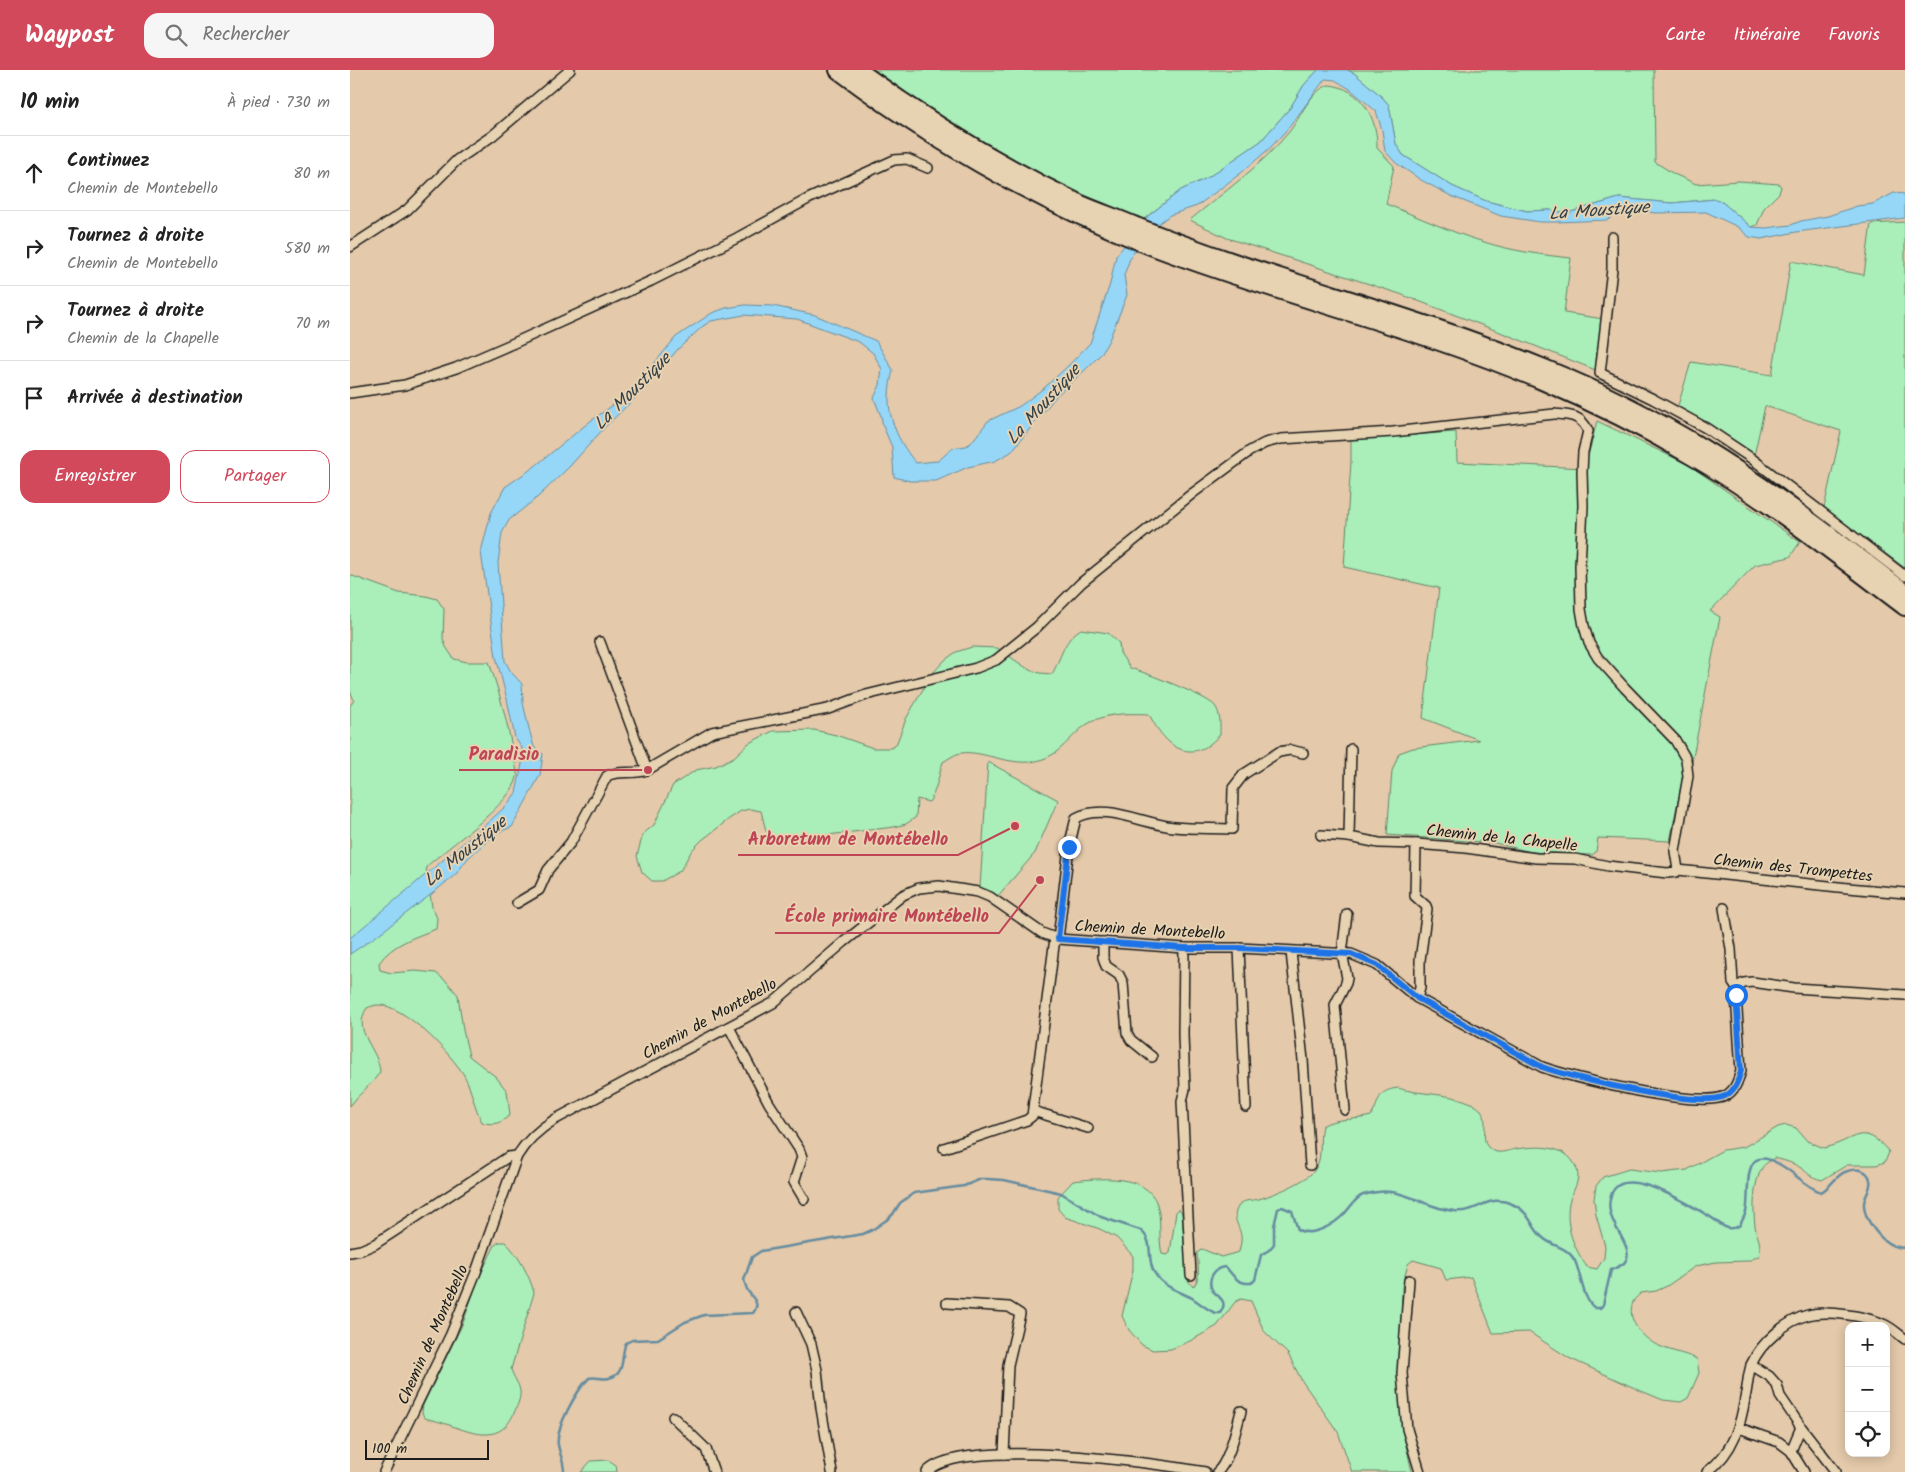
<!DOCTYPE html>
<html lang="fr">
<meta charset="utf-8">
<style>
body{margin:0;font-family:Kalam,sans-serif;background:#f6f6f6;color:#222}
.controls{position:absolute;right:15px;bottom:15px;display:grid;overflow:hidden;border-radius:10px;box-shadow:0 2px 12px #0003}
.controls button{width:45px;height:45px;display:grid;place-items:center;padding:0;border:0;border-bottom:1px solid #e0e0e0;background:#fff;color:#222;font:25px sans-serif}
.scale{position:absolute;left:15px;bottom:12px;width:124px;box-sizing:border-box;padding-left:5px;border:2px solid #1c1c1c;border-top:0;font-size:14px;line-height:18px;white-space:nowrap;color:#1c1c1c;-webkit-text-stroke:4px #e7d2b1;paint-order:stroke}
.stop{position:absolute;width:15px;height:15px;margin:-11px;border:4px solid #1a73e8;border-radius:50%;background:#fff}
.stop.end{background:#1a73e8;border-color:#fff;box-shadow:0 1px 5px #0008}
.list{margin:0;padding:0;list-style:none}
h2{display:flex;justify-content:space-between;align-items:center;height:65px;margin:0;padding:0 20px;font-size:21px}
h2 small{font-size:16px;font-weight:400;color:#767676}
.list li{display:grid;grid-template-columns:32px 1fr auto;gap:15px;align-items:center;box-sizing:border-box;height:75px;padding:0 20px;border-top:1px solid #e0e0e0}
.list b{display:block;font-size:19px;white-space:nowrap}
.list p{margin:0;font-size:16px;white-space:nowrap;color:#767676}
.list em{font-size:16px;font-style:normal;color:#767676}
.actions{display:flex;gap:10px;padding:15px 20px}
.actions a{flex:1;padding:11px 0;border:1px solid #d1495b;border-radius:15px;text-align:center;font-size:18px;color:#d1495b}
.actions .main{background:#d1495b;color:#fff}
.icon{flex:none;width:28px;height:28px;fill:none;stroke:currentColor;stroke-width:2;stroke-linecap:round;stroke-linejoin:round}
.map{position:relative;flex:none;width:1555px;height:1402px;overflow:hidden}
header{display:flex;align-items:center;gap:30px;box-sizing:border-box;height:70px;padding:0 25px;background:#d1495b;color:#fff}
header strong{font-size:24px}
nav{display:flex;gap:28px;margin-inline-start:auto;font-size:18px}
.search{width:350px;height:45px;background:#f6f6f6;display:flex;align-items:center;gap:12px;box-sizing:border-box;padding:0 18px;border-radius:15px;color:#767676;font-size:19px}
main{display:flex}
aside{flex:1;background:#fff}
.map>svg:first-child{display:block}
.green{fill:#aaeeb9;stroke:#63856a}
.water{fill:#96d7f8;stroke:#658ca0}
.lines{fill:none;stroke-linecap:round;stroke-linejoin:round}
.stream{stroke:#658ca0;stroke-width:2.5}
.street-casing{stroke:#1c1c1c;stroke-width:12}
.highway-casing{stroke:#1c1c1c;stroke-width:20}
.street{stroke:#e7d2b1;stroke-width:9}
.highway{stroke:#e7d2b1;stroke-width:16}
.route{stroke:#1a73e8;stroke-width:6}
.labels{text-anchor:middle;stroke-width:4;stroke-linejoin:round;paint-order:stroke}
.street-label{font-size:16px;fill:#1c1c1c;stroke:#e7d2b1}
.water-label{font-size:18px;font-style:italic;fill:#344148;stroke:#e7d2b1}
.leader{fill:none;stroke:#bf4455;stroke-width:2}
.callout-dot{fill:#bf4455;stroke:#e7d2b1;stroke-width:2}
.callout-label{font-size:18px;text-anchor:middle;font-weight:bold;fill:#bf4455;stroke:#e7d2b1;stroke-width:4;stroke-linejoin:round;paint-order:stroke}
</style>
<header>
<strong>Waypost</strong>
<div class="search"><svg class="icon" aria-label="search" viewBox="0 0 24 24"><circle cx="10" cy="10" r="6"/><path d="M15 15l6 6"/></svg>Rechercher</div>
<nav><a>Carte</a><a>Itinéraire</a><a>Favoris</a></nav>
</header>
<main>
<aside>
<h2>10 min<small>À pied · 730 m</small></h2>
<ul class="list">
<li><svg class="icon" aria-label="ahead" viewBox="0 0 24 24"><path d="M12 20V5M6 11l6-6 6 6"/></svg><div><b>Continuez</b><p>Chemin de Montebello</p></div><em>80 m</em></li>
<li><svg class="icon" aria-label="right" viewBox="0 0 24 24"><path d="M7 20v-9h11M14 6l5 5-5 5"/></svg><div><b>Tournez à droite</b><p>Chemin de Montebello</p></div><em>580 m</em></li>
<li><svg class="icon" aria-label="right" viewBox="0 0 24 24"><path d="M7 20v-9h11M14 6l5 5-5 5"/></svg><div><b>Tournez à droite</b><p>Chemin de la Chapelle</p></div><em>70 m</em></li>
<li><svg class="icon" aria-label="arrive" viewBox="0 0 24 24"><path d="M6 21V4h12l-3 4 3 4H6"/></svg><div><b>Arrivée à destination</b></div></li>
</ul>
<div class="actions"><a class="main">Enregistrer</a><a>Partager</a></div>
</aside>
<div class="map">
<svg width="1555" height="1402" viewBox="0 0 1555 1402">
<rect width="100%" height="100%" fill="#e4c9aa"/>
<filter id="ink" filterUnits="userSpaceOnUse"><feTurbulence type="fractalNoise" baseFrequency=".02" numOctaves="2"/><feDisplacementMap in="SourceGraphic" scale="10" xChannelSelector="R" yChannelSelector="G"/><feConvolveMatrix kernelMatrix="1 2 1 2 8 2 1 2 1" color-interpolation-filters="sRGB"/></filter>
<g filter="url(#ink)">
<g class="green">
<path d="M522 0H968L954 15 940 38 911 71 857 108 831 120 790 152C697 110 604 62 522 0Z"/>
<path d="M997 0H1304L1305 92 1324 104 1346 114 1389 111 1429 114 1431 117 1429 123 1414 138 1407 155 1401 157 1371 131 1365 129 1322 133 1269 128 1221 142H1209L1200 140 1177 141 1136 131 1102 116 1053 85 1046 74 1039 35 1031 26 1004 3Z"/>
<path d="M979 15C1011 18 1028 48 1027 78L1044 96 1036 134C1069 147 1100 162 1134 172 1162 181 1192 185 1221 188L1214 243 1254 249 1248 301 1150 262 1050 224 877 168 840 150C874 122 911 96 939 62 951 47 960 21 979 15Z"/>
<path d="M1555 152V498L1474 438 1491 361 1415 336 1404 386 1327 339 1341 292 1422 305 1441 191 1514 205 1521 154Z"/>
<path d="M1247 351 1339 395 1450 472 1440 487 1405 495 1360 541 1370 547 1342 692 1333 672 1275 613 1268 617 1329 682 1334 701 1320 771 1248 768 1246 782 1242 785 1181 782 1145 773 1037 765 1042 701 1049 683 1063 678 1129 670 1073 648 1089 518 994 497 1001 392V369L1106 362 1107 392 1235 398Z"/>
<path d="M0 505 49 523 76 526 87 529 94 539 93 569 96 577 104 589 117 592H139C150 624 158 655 164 688 165 694 168 702 167 707 163 733 96 778 76 797L82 837 87 848 86 859C65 867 42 874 29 893L30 900 41 903 65 901 86 903 97 912 108 925 113 960 119 986 146 1007 157 1021 160 1045C151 1053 144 1056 132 1052 124 1037 122 1020 114 1005 101 984 54 934 28 935 24 935 20 937 17 938 1 961 29 979 30 1002 22 1015 9 1023 0 1036V636L4 630 0 621Z"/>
<path d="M731 559 758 563 769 573 770 583 780 598C794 602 857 626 865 636 871 644 870 655 870 665 865 669 860 675 854 678 827 690 809 664 799 644 777 643 754 643 736 655 720 666 710 685 690 690 661 699 629 677 607 684 602 686 598 689 593 692 589 703 586 723 579 732L567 729 566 747 556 754 544 757 436 770 423 767 416 761 411 741 400 739 391 741 379 749 352 770 342 780 330 801 312 811H302L292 802 287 786 293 764 304 755 323 715 346 700 366 696 384 687 399 673 423 661 464 660 486 665 523 678H541L546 675 556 649 581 605 595 590 606 582 622 577 647 578 678 599 690 603 702 604C712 587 713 570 731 559Z"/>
<path d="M638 692 708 730 685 783 647 827 630 818Z"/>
<path d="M1048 1018C1072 1026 1113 1022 1131 1040 1142 1053 1124 1076 1147 1082 1152 1083 1161 1080 1166 1079 1187 1076 1216 1074 1226 1097 1232 1111 1222 1120 1219 1133 1215 1158 1224 1178 1237 1197L1247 1199 1254 1188 1255 1176 1246 1145 1244 1129 1246 1116 1253 1107 1279 1099 1311 1103 1337 1100 1373 1080 1394 1077 1428 1057 1436 1055 1446 1058 1457 1071 1474 1078C1505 1071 1512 1050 1539 1082L1535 1092 1526 1095H1497L1472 1110C1458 1106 1461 1105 1451 1098 1444 1093 1433 1090 1424 1088 1420 1091 1414 1094 1412 1098 1403 1113 1403 1139 1405 1156 1407 1169 1412 1171 1409 1186L1398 1191 1366 1192 1346 1196 1317 1216 1306 1221 1291 1223C1289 1225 1284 1229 1283 1232 1276 1249 1291 1266 1305 1274 1318 1281 1334 1283 1347 1289L1349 1303 1338 1328 1331 1332 1313 1330 1289 1320 1219 1288 1179 1262 1143 1263 1121 1207 1096 1210 1091 1198 1063 1190 1058 1194 1052 1217 1051 1268 1052 1335 1055 1371 1062 1402H1002L988 1362 952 1311 938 1284 914 1261 901 1231 891 1229 885 1232 867 1256 840 1271 821 1279 803 1280 792 1275 779 1260 772 1246 783 1200V1186L767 1168 750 1159 715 1147 708 1139V1127L723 1111C749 1108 796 1103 807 1134 812 1151 808 1168 812 1184L817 1185 820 1183 826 1142 829 1139 832 1143 837 1209 843 1217C851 1209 848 1194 847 1183L852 1179 871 1187 889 1182C890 1177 892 1171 891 1166 890 1156 881 1148 888 1137 892 1129 901 1131 909 1129 923 1125 955 1112 964 1101 974 1088 968 1071 972 1056 987 1047 1004 1051 1021 1046 1031 1031 1025 1021 1048 1018Z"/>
<path d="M149 1172H155C168 1184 180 1206 184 1223L161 1299C163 1307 169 1313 170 1321 171 1328 167 1336 164 1343 147 1382 111 1356 82 1350L75 1348 72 1343 73 1335 113 1253 127 1212 145 1175Z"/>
<path d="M258 1390 266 1395 267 1402H231L241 1391Z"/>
</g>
<path class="water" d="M968 0H997L1004 3 1031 26 1039 35 1046 74 1053 85 1102 116 1136 131 1177 141 1200 140 1209 142H1221L1269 128 1322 133 1365 129 1371 131 1401 157 1416 158 1441 155 1451 151 1478 146 1507 136 1523 134 1544 123 1555 124V148L1446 162 1411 169 1399 167 1388 157 1356 142 1305 143 1288 140 1266 143 1258 150 1206 152H1190L1151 146 1101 126 1071 110 1046 93 1035 81 1032 60 1026 41 1000 19 985 10 975 9 940 56 921 77 891 103 847 136 820 145 808 154 781 186 774 205 777 225 759 270 751 284 734 301 707 325 661 382 645 391 618 397 586 411H560L544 407 542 377 533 356 531 346 524 328 530 315 532 299 523 283 509 272 447 249 394 245 361 251 353 256 328 279 293 320 255 357 220 396 189 426 159 450 152 463 148 493 155 591 161 602 172 614 173 633 179 659 184 677 193 684 190 705 162 757 149 762 134 774 118 788 106 804 83 823 25 867 0 884V868L135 755 156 736 166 723 173 689 172 678 165 668 157 629 146 587 131 482 141 443 155 417 184 397 238 353 280 323 326 267 362 243 376 238 395 235 423 236 465 245 526 271 543 300C541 309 539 318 539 327 538 350 551 376 566 393L588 391 603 378 616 376 621 373 638 351 670 336 694 318 719 295 740 273 760 214 766 186 798 146 831 120 857 108 911 71 940 38 954 15Z"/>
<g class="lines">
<path class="stream" d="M214 1402C214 1392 210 1385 208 1375 205 1358 227 1320 239 1308 246 1306 252 1310 259 1308 277 1304 270 1285 276 1273L282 1270 308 1269 335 1252 354 1245 403 1243C411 1233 403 1229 398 1221 396 1218 395 1213 394 1210L402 1187 411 1181 513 1164 522 1160 538 1149 543 1144 550 1133 564 1123 614 1116 631 1109H638L654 1110 711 1123 751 1147 790 1160C805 1171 796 1188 804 1202 812 1217 829 1221 842 1228 850 1233 856 1239 865 1243H870C872 1240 875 1236 873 1232 871 1227 865 1224 862 1220 857 1209 864 1197 876 1197 883 1206 888 1214 901 1213L905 1210 911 1185 919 1180 924 1174V1156L928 1139 932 1137 942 1141 948 1160C963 1167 984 1155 995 1143 1001 1137 1005 1128 1013 1125 1050 1112 1071 1138 1104 1141 1128 1144 1137 1123 1162 1134 1181 1142 1180 1156 1192 1167 1202 1177 1218 1176 1225 1191 1231 1204 1233 1231 1245 1238H1250L1253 1235 1261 1200C1265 1198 1271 1196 1274 1193 1289 1177 1251 1152 1261 1126 1262 1121 1266 1116 1271 1114 1292 1105 1344 1137 1362 1148 1367 1151 1372 1157 1378 1158 1382 1159 1385 1158 1389 1156 1392 1152 1394 1147 1396 1142 1401 1122 1389 1072 1429 1094 1444 1102 1455 1116 1471 1122 1481 1117 1485 1106 1495 1102 1504 1098 1518 1098 1520 1110 1522 1118 1515 1125 1514 1133 1513 1148 1530 1171 1544 1176 1547 1177 1551 1178 1555 1178"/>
<g class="street-casing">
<g id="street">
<path d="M1262 167V199L1250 303 1303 329 1356 358 1401 388 1555 506"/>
<path d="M0 177 57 140 107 90 142 66 220 0"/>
<path d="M0 323 55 315 106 298 164 273 301 211 387 168 458 129 544 90 557 89 578 98"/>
<path d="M250 572 297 700"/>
<path d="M971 765 999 767 1029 773 1066 774 1116 778 1186 788 1225 789 1258 796 1317 803 1326 802 1328 800"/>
<path d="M999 767 1001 679"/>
<path d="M1066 774 1065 826 1076 836 1077 839 1070 890V918L1067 928"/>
<path d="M1328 800 1498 818 1555 823"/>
<path d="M167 833 189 820 198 800 221 772 257 706C268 700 284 705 297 700L362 662 478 639 516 625 626 598 646 590 687 557 731 513 843 423 900 381 915 373 931 369 1043 362 1204 344C1220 345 1231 345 1238 361L1233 382 1232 402 1233 436 1230 496 1231 539 1234 556 1239 573 1248 588 1275 618 1325 670 1336 689 1338 706 1325 781 1328 800"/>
<path d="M1374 838 1381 879 1383 913 1388 920"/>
<path d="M708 869 719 777 726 748C756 732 792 754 824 757 843 759 863 758 882 759L883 718 894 704 929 682 940 680 953 683"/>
<path d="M753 872V887L756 896 769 905 773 913 777 963 781 970 802 987"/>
<path d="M834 878 833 965 835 1019 832 1031 841 1205"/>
<path d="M889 878 896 1037"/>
<path d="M941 882 953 990 960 1095"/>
<path d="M379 957 419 1033 449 1079 452 1087 444 1112 454 1129"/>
<path d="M995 1040 985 935 996 913 997 908 992 883 997 844"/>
<path d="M683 1041 738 1058"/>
<path d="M594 1078 677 1050 682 1046 705 868"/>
<path d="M0 1182 11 1180 25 1174 158 1087 167 1086"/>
<path d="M1059 1210 1052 1303 1057 1359 1070 1402"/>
<path d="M597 1233 659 1237 670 1244 658 1295 654 1384"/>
<path d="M446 1242 461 1274 467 1300 471 1338 482 1402"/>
<path d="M1401 1295 1419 1306 1427 1315 1430 1326 1451 1357 1486 1402"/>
<path d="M323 1347 356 1379 364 1402"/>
<path d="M1389 1358 1429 1372 1441 1381 1454 1402"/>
<path d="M1441 1381 1451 1357"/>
<path d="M34 1402 101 1264 126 1202 167 1086C177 1070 188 1060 204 1050L423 933 494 872 553 825 569 818 589 816 628 822 640 827 692 863 708 869 834 878H889L1001 884 1027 895 1067 928 1192 997C1223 1008 1348 1039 1375 1026 1385 1021 1388 1011 1391 1001L1386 925 1390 915 1394 913 1402 912 1444 918 1555 925"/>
<path d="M577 1402C610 1366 806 1393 855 1402"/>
<path d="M867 1402C879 1393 887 1356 891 1341"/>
<path d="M1357 1402C1384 1382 1391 1354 1396 1323 1398 1313 1398 1303 1402 1293 1411 1273 1437 1250 1458 1245 1477 1240 1516 1246 1533 1254 1541 1257 1548 1264 1555 1269"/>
</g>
</g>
<g class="highway-casing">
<g id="highway">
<path d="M488 0C584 72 686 131 798 175 927 225 1064 256 1192 311 1244 333 1294 358 1343 387 1418 430 1486 485 1555 537"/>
<path d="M508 0C578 51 653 97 731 134 749 142 768 148 786 156 920 210 1061 243 1194 298 1248 320 1302 347 1353 378 1423 421 1489 472 1555 522"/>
</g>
</g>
<use href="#street" class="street"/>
<use href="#highway" class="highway"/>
</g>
</g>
<g class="lines" filter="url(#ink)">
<path class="route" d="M719 777 708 869 834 878H889L1001 884 1027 895 1067 928 1192 997C1223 1008 1348 1039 1375 1026 1385 1021 1388 1011 1391 1001L1386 925"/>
</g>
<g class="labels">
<g class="street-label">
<text transform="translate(1152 767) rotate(6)" y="6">Chemin de la Chapelle</text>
<text transform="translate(1443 797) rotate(6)" y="6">Chemin des Trompettes</text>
<text transform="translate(800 859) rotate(3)" y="6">Chemin de Montebello</text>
<text transform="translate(359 948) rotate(-29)" y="6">Chemin de Montebello</text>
<text transform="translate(82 1264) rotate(-66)" y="6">Chemin de Montebello</text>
</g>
<g class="water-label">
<text transform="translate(1249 140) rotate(-4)" y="6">La Moustique</text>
<text transform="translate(282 321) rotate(-45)" y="6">La Moustique</text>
<text transform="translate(693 334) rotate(-48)" y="6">La Moustique</text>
<text transform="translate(115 781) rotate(-39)" y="6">La Moustique</text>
</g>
</g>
<path class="leader" d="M298 700L199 700H109M665 756L608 785H388M690 810L649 863H425"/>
<g class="callout-dot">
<circle cx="298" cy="700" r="5"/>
<circle cx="665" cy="756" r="5"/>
<circle cx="690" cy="810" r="5"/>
</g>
<g class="callout-label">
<text x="154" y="690">Paradisio</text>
<text x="498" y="775">Arboretum de Montébello</text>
<text x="537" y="852">École primaire Montébello</text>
</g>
</svg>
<div class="controls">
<button>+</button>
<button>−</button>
<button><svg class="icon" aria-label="locate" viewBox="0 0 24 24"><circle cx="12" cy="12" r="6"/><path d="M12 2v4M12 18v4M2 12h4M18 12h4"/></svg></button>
</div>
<div class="scale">100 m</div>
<div class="stop" style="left:1386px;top:925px"></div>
<div class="stop end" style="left:719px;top:777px"></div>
</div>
</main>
